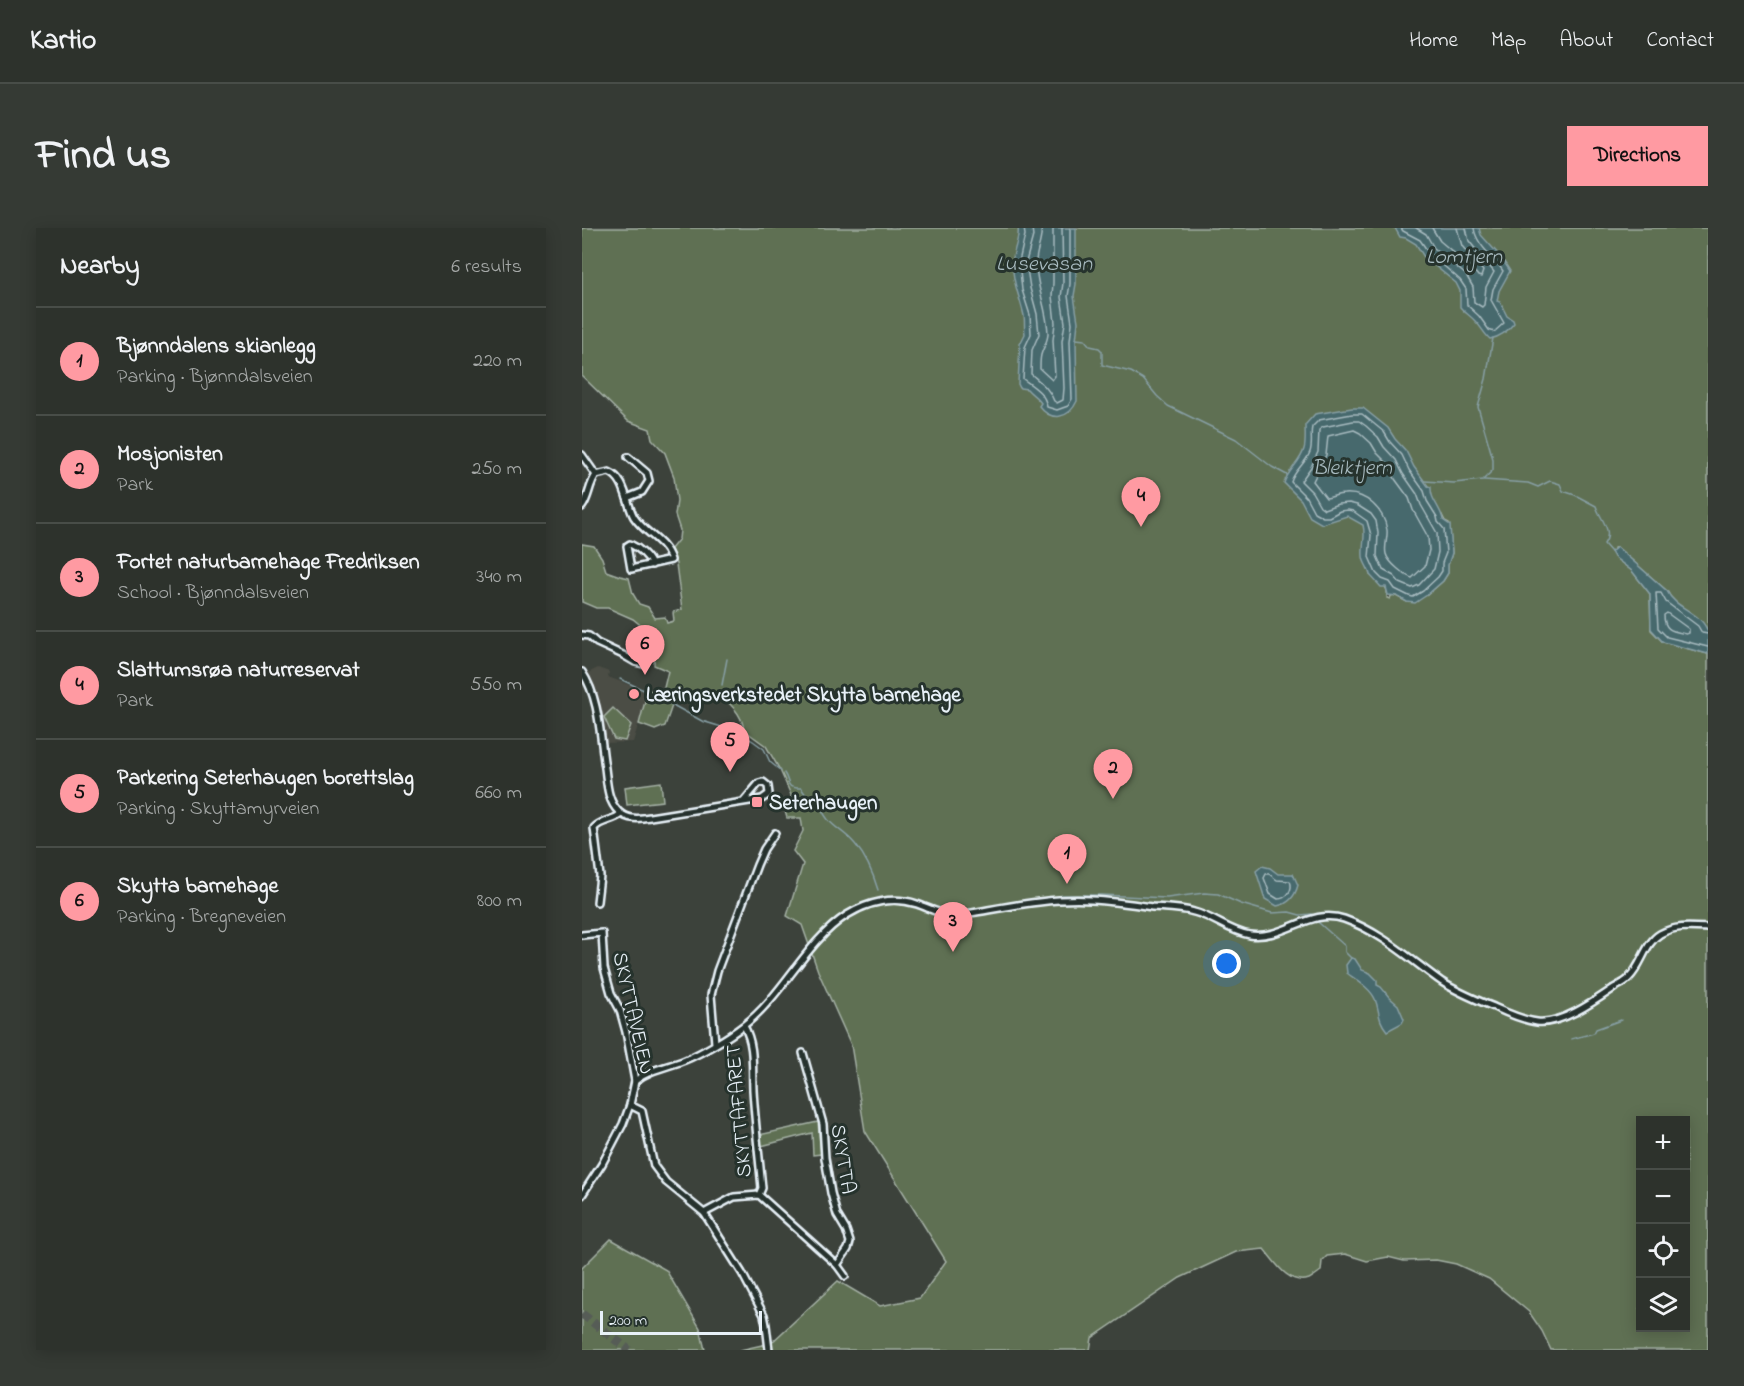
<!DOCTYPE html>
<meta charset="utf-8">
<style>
body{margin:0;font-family:"Indie Flower",sans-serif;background:#353a34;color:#f1f3f6}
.controls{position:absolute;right:18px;bottom:18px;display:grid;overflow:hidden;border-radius:0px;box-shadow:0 3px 15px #0003}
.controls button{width:54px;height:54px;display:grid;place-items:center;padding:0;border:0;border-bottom:2px solid #484d48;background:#2d322c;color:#f1f3f6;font:30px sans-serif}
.scale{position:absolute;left:18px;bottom:15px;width:162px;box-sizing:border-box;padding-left:6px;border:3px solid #e8f1f8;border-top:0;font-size:16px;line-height:21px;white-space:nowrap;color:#e8f1f8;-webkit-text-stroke:4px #26332d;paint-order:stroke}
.you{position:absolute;left:645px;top:736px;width:21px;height:21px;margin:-15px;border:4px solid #fff;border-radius:50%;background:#1a73e8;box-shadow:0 0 0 9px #1a73e833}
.badge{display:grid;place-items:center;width:39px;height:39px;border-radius:50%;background:#ff9aa2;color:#111;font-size:20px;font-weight:700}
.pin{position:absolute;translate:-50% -50px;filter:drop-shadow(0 2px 3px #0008)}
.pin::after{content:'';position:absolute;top:32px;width:21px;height:18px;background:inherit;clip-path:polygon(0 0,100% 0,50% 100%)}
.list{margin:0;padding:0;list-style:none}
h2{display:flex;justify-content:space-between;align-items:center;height:78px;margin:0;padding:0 24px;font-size:26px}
h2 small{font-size:20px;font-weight:400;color:#a7aaa9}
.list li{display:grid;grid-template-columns:39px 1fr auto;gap:18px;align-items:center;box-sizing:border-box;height:108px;padding:0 24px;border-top:2px solid #484d48}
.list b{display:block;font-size:22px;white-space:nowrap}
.list p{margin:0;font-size:20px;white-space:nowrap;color:#a7aaa9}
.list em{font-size:20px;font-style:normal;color:#a7aaa9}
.icon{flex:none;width:33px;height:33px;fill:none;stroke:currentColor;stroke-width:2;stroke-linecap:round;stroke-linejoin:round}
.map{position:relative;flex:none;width:1126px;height:1122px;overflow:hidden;border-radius:0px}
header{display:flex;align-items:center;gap:36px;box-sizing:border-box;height:84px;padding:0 30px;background:#2d322c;border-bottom:2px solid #484d48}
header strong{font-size:28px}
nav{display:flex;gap:33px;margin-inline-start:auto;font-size:21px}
.intro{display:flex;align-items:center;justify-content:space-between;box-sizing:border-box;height:144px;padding:0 36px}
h1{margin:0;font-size:42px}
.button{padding:15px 27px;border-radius:0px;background:#ff9aa2;color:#111;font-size:21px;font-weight:700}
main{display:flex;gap:36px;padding:0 36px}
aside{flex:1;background:#2d322c;border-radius:0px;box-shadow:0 3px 15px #0003}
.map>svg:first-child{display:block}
.built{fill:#4c4d45}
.green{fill:#5f7052;stroke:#a4b0a5;stroke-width:1.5;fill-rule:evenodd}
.water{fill:#47696d;stroke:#879fa5;stroke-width:1.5}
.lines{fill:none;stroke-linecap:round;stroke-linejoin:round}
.shore{stroke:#a8bbc0;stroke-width:1.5}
.stream{stroke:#879fa5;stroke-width:1.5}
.trunk-tunnel{stroke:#565c57;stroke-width:9;stroke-dasharray:9 4.5;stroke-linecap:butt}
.minor-casing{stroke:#e8f1f8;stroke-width:10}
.minor{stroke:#26332d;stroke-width:5}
.poi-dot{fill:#ff9aa2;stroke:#26332d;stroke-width:2}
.labels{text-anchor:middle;stroke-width:6;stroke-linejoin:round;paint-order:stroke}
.poi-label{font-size:21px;font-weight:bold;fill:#e8f1f8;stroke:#26332d;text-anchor:start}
.street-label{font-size:21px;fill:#e8f1f8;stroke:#26332d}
.water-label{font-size:22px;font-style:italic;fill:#a8bbc0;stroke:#26332d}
</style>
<header>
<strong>Kartio</strong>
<nav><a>Home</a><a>Map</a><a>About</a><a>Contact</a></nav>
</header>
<div class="intro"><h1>Find us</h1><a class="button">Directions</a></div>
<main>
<aside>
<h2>Nearby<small>6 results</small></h2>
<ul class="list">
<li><span class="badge">1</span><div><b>Bjønndalens skianlegg</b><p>Parking · Bjønndalsveien</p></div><em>220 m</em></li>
<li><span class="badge">2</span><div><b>Mosjonisten</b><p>Park</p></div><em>250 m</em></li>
<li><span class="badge">3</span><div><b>Fortet naturbarnehage Fredriksen</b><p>School · Bjønndalsveien</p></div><em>340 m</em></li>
<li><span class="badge">4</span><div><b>Slattumsrøa naturreservat</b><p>Park</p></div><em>550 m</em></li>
<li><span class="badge">5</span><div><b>Parkering Seterhaugen borettslag</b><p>Parking · Skyttamyrveien</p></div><em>660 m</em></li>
<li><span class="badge">6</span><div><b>Skytta barnehage</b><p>Parking · Bregneveien</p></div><em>800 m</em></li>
</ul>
</aside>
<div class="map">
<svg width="1126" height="1122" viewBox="0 0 1126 1122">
<rect width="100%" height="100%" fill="#3c423b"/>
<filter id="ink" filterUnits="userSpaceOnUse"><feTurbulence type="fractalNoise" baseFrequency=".0167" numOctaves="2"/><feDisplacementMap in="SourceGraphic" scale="12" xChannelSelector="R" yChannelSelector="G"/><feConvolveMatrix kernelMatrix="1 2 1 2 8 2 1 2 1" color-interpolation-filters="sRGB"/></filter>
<g filter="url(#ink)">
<path class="built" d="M16 440 27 444 26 449 66 464 51 514 22 515 11 454 6 445Z"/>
<g class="green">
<path d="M0 0H1126V405C1116 385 1093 380 1085 363L1035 319 1032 320V329L1050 343 1068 366 1069 402 1081 414 1126 426V1122H969L960 1103 947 1084 907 1051 874 1036 854 1032 822 1033 806 1029 785 1033 763 1026 745 1028 740 1033 739 1043C736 1045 731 1049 727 1051 707 1058 693 1034 682 1021L654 1024 598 1050 510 1110 508 1122H158L189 1115 256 1053 298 1078 338 1070 364 1033 283 903 269 817 236 743 220 697 205 688 221 636 211 623 221 603 219 590H205L203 583 210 581 209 567 198 542 184 518 162 502C160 485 147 474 134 465 120 470 106 475 94 466L83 498 73 502 57 496 66 462 81 464 86 443 72 437 73 421 70 410 62 400 51 391 26 380H14L0 374V316L12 318 20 330 24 343 38 348 47 350 51 366 57 376 66 379 73 390 83 389 85 395 92 393 91 384 100 382 94 336 89 321 97 311 98 302 93 287 95 273 92 249 83 225 70 211 68 201 46 193 0 148ZM860 287 863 293 867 295 870 325 866 337V345L861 353 845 367 825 374 812 367 809 368 808 371 805 370C807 356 799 356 788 347L787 342ZM1058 892H1104V1100H1058Z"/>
<path d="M31 480 49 497 43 513 32 511 22 489Z"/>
<path d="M79 554 81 573 45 577 43 559Z"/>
<path d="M236 894 239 926 231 927 230 905 179 918 177 907Z"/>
<path d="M29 1011 84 1042 118 1100 123 1122H0V1040Z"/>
</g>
<g class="water">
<path d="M436 0H494V56L492 68 496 94 494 113 495 173C487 191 469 194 457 178L459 175C455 169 449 166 445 161L438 160 436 156 438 116 443 106C442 100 443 94 442 88 438 69 429 51 431 32 431 21 438 11 436 0Z"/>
<path d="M813 0H897L899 7 918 28 928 43 917 63 915 73 918 74 925 88 931 92 932 95C926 103 918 109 908 111 902 106 900 100 894 94 889 88 883 85 878 79V63L874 55 842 29 834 16 824 10 818 9Z"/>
<path d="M770 180H781L806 200 813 211 824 223 832 239 846 258 849 259C848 272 859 279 861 292L868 297 870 325 866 337V345L861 353 845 367 833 375 825 374 815 368 806 367 804 359H799L788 347C787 340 781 335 781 328 780 316 784 309 781 297L765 288 740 296 728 289 719 272 702 255C706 242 719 234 722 221 724 215 723 204 723 197L733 186Z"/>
<path d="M1035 319 1085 363C1093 381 1122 385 1126 405 1126 411 1126 419 1126 426L1081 414 1069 401 1068 366 1050 343 1032 329 1029 324Z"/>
<path d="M680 638 688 640 696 646H711L716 657C713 669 707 676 695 678L683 671 674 643Z"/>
<path d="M769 730 773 731 780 742 788 745 795 752V757L799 759 807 769 816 777 822 791 820 795 805 803C795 791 798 783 793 771 788 760 774 752 765 745L764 737Z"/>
</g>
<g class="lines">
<g class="shore">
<path d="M442 0 443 7 437 34 440 62 448 87 449 106 443 119 441 151C452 159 463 165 465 179L475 182 486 178 490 171 488 113 490 95 486 68 488 56V0"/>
<path d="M450 0 451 8 444 34 448 60 455 86 457 106 450 122 449 146C458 154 468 161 472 173L475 175 481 172 482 160 480 113 483 95 479 69 481 55 480 0"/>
<path d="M459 0C461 13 453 24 454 37 455 61 465 81 466 105 466 114 461 119 459 127 458 131 458 136 458 141L470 152 473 148 471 112 473 95 470 68 471 55V0"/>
<path d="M819 0 821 3 838 12 847 25 878 52 884 61 885 77 897 88 907 102 912 104 922 95 909 72 911 61 921 43C912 29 894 17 892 0"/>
<path d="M834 0 844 6 852 20 884 47 891 59 892 74 900 79 902 77 904 59 912 44 887 13 884 0"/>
<path d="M850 0 858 13 889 39 896 48 899 49 901 43 880 18 875 0"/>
<path d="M770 186H780L802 204 808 214 820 227 827 242 842 263 845 273 855 289 856 294 862 301 864 325 860 335V343L856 349 841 363 831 369 827 368 813 361 808 354 800 351 794 345 787 329 789 307 785 293 771 283 766 282 758 283 747 289H741L732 284 724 269 709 254C712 243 724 235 728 224 731 216 728 207 730 199L737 192Z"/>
<path d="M771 193H777L784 198 796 209 802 219 814 232 821 246 835 266 839 277 855 305 856 324 852 341 837 357 830 360 818 355 812 348 801 342 795 328 796 305 794 293 789 286 775 277 767 275 756 276 742 281 738 278 730 264 719 253 729 239 736 224 737 202 741 199Z"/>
<path d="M772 202 778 205 789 215 795 225 807 237 813 251 827 270 831 282 846 309 847 322 843 338 830 350C823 348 806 334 804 326 802 318 806 310 805 302 802 282 784 264 762 266 756 266 750 269 744 270L731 253 744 227 746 208Z"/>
<path d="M1085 385 1107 401V405L1104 406C1091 403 1082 403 1082 387Z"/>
<path d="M1126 406 1120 405 1116 398 1084 374 1079 365H1074L1076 400 1085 409 1126 419"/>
<path d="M684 646H687L695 652 708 653C712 662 704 671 696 671L688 666 682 650Z"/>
</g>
<g class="stream">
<path d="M494 111 503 112 508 118 517 120 520 123V137L549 144 561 151 575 168 586 178 654 211 690 239 705 247"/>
<path d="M902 252 946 255 956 259 968 253 978 256 981 263 993 267 1014 278C1018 291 1032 303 1022 316L1029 324"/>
<path d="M843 253 872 255 901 252 911 242V231L896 179 904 151 911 110"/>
<path d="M38 451 66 464 71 469 83 474"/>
<path d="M140 457 145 431"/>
<path d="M87 475 120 493 153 503 171 513 182 521 188 534 199 543"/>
<path d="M202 545C209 555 202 560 219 560L224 567 237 573C244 599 259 599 273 616 285 630 291 645 296 662"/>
<path d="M480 667H519L585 670 622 665 636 666 659 676 690 685 707 684 718 687 730 686"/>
<path d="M735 692 737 695 763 718V724L769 730"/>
<path d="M989 811 1012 805 1014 801 1039 792"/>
</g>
<path class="trunk-tunnel" d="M0 1086 47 1122"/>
<g class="minor-casing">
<g id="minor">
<path d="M0 227 14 247"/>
<path d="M14 247 27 244C44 251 44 275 52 289 63 306 83 312 89 332L49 341 45 318 48 316C57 320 66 328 70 337"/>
<path d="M45 270 60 264 67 253 65 245 46 229"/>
<path d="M0 279C7 270 7 256 14 247"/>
<path d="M0 407 7 408 15 415 41 427 53 434 61 436"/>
<path d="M0 444C18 471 18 509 23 540 25 554 25 573 37 584 46 592 57 591 68 589L180 571 187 566 186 558 181 554 177 555 161 574"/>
<path d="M15 674 18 648 12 600C19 592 31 593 39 586"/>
<path d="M0 707 20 705 22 740 29 765 38 782 44 804 53 853 48 877 41 896 20 936 0 967"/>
<path d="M162 798C173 817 170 840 171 862 173 895 177 928 180 960L177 967"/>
<path d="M133 815 129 767 135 743 175 637 182 621 193 605"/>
<path d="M221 825 241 896 243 930 249 965 255 987 264 1002 268 1014 266 1021 255 1037"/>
<path d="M53 853C68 841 86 839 103 832 120 825 147 809 161 798 201 768 224 713 265 687 286 674 311 668 335 676 347 680 356 686 370 687 382 687 394 684 406 682 439 676 475 670 509 672 529 673 550 676 570 679 583 680 599 680 612 684 632 689 648 704 668 707 701 712 729 679 762 691 799 704 829 732 860 754 877 765 895 772 914 780 927 786 941 792 955 794 979 797 1013 773 1032 760 1037 757 1044 754 1047 750 1060 737 1063 715 1078 706 1093 697 1110 699 1126 700"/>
<path d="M48 877 60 883 72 938 84 954 122 985 160 1045 182 1087 184 1097 187 1122"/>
<path d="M122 985 152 969 177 967 255 1037 263 1048"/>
</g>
</g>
<use href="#minor" class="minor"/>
</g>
</g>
<g class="poi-dot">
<circle cx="52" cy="466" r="6"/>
<rect x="169" y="568" width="12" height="12" rx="3"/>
</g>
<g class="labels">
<g class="poi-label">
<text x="64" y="473">Læringsverkstedet Skytta barnehage</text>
<text x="187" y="581">Seterhaugen</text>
</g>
<g class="street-label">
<text transform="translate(52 785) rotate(77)" y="7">SKYTTAVEIEN</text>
<text transform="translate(156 883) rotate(-95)" y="7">SKYTTAFARET</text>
<text transform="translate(262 931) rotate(81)" y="7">SKYTTA</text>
</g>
<g class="water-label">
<text x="882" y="35">Lomtjern</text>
<text x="462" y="42">Lusevasan</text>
<text x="770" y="246">Bleiktjern</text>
</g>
</g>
</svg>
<div class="controls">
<button>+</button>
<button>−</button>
<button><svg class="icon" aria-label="locate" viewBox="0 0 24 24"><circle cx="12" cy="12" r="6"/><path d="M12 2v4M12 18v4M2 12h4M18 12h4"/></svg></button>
<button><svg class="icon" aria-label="layers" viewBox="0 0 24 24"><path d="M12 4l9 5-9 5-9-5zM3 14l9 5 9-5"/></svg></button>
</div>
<div class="scale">200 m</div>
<div class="you"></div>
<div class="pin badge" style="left:485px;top:656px">1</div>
<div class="pin badge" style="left:531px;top:571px">2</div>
<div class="pin badge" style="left:371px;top:724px">3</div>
<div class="pin badge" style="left:559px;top:299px">4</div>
<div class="pin badge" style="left:148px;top:544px">5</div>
<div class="pin badge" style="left:63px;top:447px">6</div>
</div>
</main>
